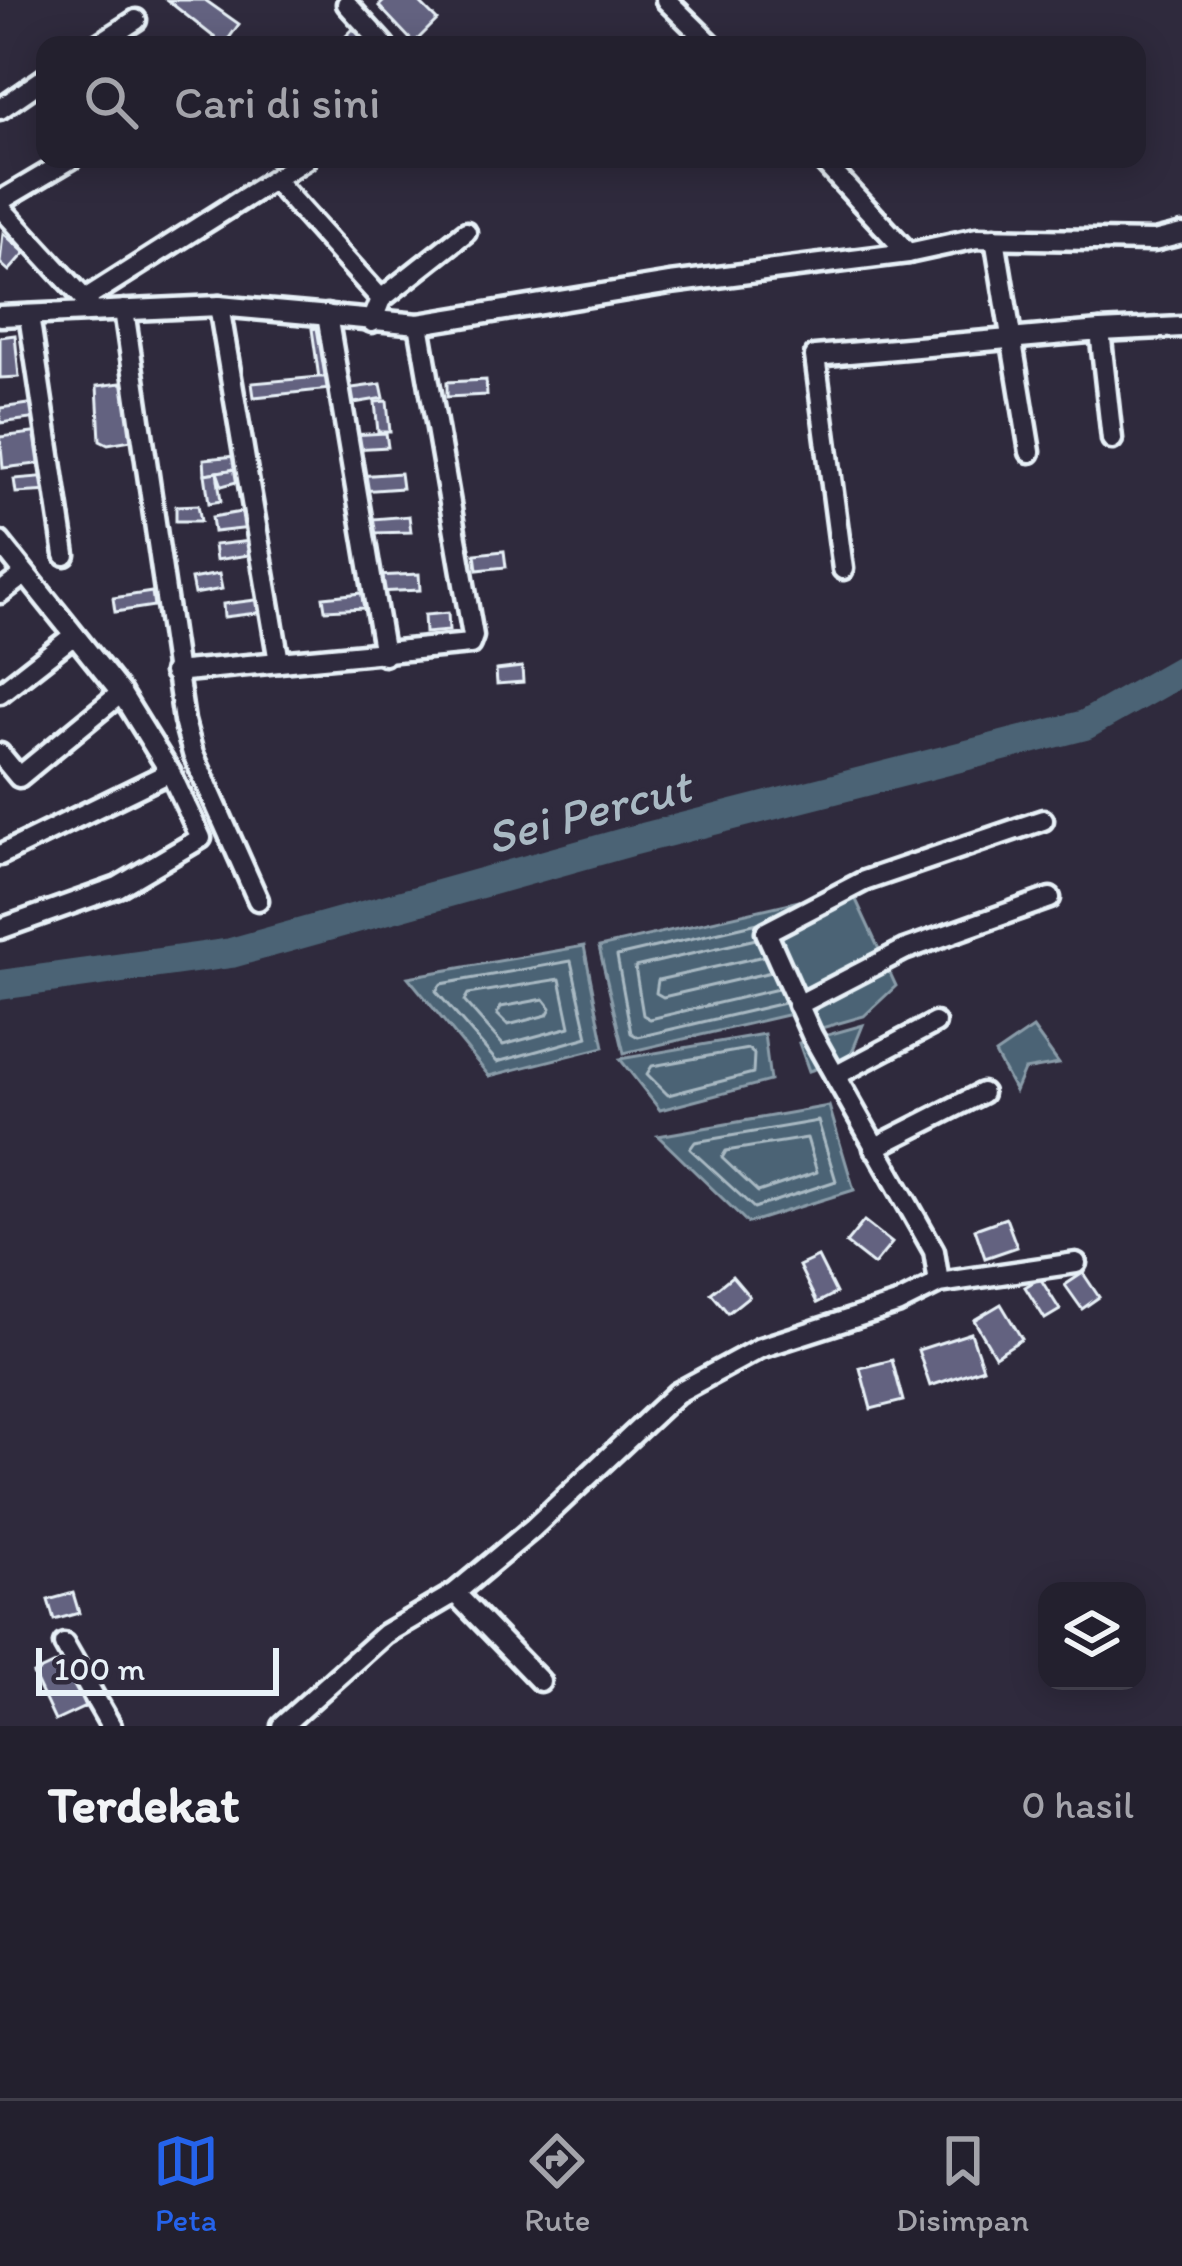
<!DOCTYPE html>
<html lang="id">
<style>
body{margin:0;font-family:Itim,sans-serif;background:#2f2d3a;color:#f1f3f6}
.controls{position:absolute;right:36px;bottom:36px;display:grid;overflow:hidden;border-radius:24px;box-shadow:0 6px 30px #0003}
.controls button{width:108px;height:108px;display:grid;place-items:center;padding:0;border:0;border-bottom:3px solid #403e4a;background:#23202e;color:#f1f3f6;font:60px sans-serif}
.scale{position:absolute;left:36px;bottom:30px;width:243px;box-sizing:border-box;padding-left:12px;border:6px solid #e8f1f8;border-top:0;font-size:33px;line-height:42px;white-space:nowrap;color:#e8f1f8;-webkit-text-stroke:9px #2f2a3d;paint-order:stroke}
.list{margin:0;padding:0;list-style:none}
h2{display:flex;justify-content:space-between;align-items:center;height:156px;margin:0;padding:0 48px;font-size:51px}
h2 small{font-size:39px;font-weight:400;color:#a3a3aa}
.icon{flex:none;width:66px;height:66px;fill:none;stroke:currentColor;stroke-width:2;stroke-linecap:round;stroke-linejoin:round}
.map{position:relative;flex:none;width:1182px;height:1726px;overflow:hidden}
.search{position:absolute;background:#23202e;box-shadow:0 6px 30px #0003;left:36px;right:36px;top:36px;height:132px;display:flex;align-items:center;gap:30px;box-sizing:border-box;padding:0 42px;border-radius:24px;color:#a3a3aa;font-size:45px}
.sheet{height:372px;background:#23202e}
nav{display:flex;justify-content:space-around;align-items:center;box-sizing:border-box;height:168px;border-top:3px solid #403e4a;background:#23202e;font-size:33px;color:#a3a3aa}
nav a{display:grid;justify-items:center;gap:6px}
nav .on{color:#2563eb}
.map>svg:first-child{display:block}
.water{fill:#4b6474;stroke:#8a9ca9;stroke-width:3}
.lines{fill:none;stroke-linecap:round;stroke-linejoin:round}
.shore{stroke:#a9b9c3;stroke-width:3}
.river{stroke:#4b6474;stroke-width:30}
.building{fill:#636280;stroke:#e8f1f8;stroke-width:3}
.minor-casing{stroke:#e8f1f8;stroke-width:27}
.minor{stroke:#2f2a3d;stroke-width:18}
.labels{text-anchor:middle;stroke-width:9;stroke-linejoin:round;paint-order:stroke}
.water-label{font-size:48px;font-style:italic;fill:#a9b9c3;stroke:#2f2a3d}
</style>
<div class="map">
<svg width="1182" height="1726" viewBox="0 0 1182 1726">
<rect width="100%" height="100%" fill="#2f2a3d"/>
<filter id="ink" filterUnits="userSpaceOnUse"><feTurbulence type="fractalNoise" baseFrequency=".00833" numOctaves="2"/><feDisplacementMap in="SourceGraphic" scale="24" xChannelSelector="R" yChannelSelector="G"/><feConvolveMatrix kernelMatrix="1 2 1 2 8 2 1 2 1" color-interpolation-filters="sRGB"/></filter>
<g filter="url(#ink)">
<g class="water">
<path d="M851 889 896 986 864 1016 804 1033 791 1014 624 1053 599 947Z"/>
<path d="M584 946 604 1047 489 1076 408 977Z"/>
<path d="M863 1025 850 1057 809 1071 799 1043Z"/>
<path d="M1033 1028 1059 1064 1024 1070 1015 1091 995 1054Z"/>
<path d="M764 1034 770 1081 660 1110 620 1059Z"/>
<path d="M829 1106 854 1190 748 1223 658 1136Z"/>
</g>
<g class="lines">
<g class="shore">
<path d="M758 923 617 956 631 1033 638 1037 784 1003"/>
<path d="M756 939 635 967 643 1015 650 1019 778 989"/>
<path d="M764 956 658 980 656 993 663 997 771 972"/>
<path d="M571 961 588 1037 497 1062 436 991 441 984Z"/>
<path d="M560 979 570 1027 503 1045 464 1001 468 994Z"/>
<path d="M544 999 551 1008 547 1015 508 1025 497 1014 501 1007Z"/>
<path d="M748 1049 754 1054 753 1073 668 1095 647 1074 652 1066Z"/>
<path d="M818 1121 836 1181 754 1208 690 1149 695 1142Z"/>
<path d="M807 1138 817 1172 758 1192 722 1158 726 1151Z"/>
</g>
<path class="river" d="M0 985 231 953 631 841 1085 725 1182 670"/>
</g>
<g class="building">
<path d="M167 0H205L239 24 224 45Z"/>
<path d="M385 0H417L437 20 414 43 379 6Z"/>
<path d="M353 29 367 42 365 45 341 41Z"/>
<path d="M3 233 25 253 9 271 0 263Z"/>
<path d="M326 326 333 376 319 378 312 329Z"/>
<path d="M15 335 19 377 0 378V337Z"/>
<path d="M319 377H330L331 389 254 397 252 383Z"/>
<path d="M486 380 487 395 447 397V382Z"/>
<path d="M129 382 137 439 108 444 100 440 97 386Z"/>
<path d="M381 384 384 398 348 404 345 389Z"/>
<path d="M387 401 390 432H378L375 402Z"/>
<path d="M36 403 38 418 0 423V408Z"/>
<path d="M41 432 45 463 3 468 0 437Z"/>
<path d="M386 433 388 447 353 449 351 435Z"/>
<path d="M237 456V469L205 474 204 459Z"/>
<path d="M237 469 240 481 222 486 217 472Z"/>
<path d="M217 472 221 501 209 503 205 474Z"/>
<path d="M400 473 402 488 361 491 359 476Z"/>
<path d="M50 476 51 491 16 493 14 479Z"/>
<path d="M198 505 201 521H176V506Z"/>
<path d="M247 511 251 528 214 532 212 517Z"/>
<path d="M409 516 411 532 374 533 372 519Z"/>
<path d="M252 541 255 554 216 560 214 545Z"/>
<path d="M504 551 506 567 477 570 475 554Z"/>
<path d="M219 574 222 589 194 594 191 579Z"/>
<path d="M419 574 420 590 376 592V576Z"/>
<path d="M152 592 154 606 115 612 113 598Z"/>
<path d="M362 593 364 608 325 610 323 597Z"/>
<path d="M264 599 265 612 224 617 223 604Z"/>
<path d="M448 613 449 631 425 633 424 615Z"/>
<path d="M522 667 523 682 497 684 496 670Z"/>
<path d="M1006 1218 1017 1247 985 1258 975 1229Z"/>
<path d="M864 1221 892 1243 874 1265 846 1243Z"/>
<path d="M818 1257 836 1293 817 1303 799 1266Z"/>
<path d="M1083 1273 1099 1297 1082 1309 1065 1285Z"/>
<path d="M732 1276 749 1296 728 1313 711 1293Z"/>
<path d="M1040 1278 1060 1310 1045 1319 1025 1287Z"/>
<path d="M1001 1304 1022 1339 995 1356 974 1320Z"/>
<path d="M971 1333 983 1368 930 1386 918 1350Z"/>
<path d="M892 1360 903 1401 871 1409 860 1368Z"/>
<path d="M73 1593 79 1613 54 1620 48 1600Z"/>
<path d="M63 1660 85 1707 55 1721 33 1674Z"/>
</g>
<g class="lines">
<g class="minor-casing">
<g id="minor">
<path d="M666 0 712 45"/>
<path d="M347 4 384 45"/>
<path d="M97 45 136 20"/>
<path d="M0 109 45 78"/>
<path d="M821 159 908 253"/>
<path d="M276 182 381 299 372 322"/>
<path d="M0 201 71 159"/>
<path d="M0 207 89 304"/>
<path d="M995 238 1030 452"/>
<path d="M88 297 306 159"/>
<path d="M381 299 466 232"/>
<path d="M219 306 279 662"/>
<path d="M124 310 184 721 193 754 258 900"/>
<path d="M29 315 65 555"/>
<path d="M327 315 384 655"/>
<path d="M0 316 219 306 419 324 670 283 908 253 977 238 1154 241 1182 234"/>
<path d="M1100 331 1182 327"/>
<path d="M0 542 121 693 19 777 0 754"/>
<path d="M843 569 815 356 1100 331 1112 439"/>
<path d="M0 593 25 574"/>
<path d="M174 672 470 644 473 636 419 324"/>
<path d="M0 693 74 635"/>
<path d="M0 855 170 772"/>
<path d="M0 929 118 887 201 838 170 772 121 693"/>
<path d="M798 1005 904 950 1050 898"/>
<path d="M835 1076 935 1023"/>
<path d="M874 1148 982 1093"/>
<path d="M939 1283 1076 1263"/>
<path d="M455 1593 540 1681"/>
<path d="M64 1644 111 1726"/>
<path d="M282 1726 385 1634 455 1593 532 1529 677 1393 760 1348 897 1304 939 1283 934 1251 812 1035 766 932 864 881 1043 820"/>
</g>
</g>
<use href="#minor" class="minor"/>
</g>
</g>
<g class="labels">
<g class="water-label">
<text transform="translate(588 811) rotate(-15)" y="17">Sei Percut</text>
</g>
</g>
</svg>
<div class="controls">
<button><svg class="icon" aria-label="layers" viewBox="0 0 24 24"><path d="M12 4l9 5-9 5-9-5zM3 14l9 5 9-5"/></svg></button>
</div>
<div class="scale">100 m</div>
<div class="search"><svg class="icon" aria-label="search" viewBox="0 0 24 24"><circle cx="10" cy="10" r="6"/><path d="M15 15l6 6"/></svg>Cari di sini</div>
</div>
<section class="sheet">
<h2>Terdekat<small>0 hasil</small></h2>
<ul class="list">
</ul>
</section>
<nav>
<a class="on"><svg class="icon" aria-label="map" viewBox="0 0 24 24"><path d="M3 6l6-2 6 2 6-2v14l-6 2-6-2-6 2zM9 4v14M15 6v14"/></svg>Peta</a>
<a><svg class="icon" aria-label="directions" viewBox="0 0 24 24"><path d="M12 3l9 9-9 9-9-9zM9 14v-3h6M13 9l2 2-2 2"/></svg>Rute</a>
<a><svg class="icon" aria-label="saved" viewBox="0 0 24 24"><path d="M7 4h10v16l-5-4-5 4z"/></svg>Disimpan</a>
</nav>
